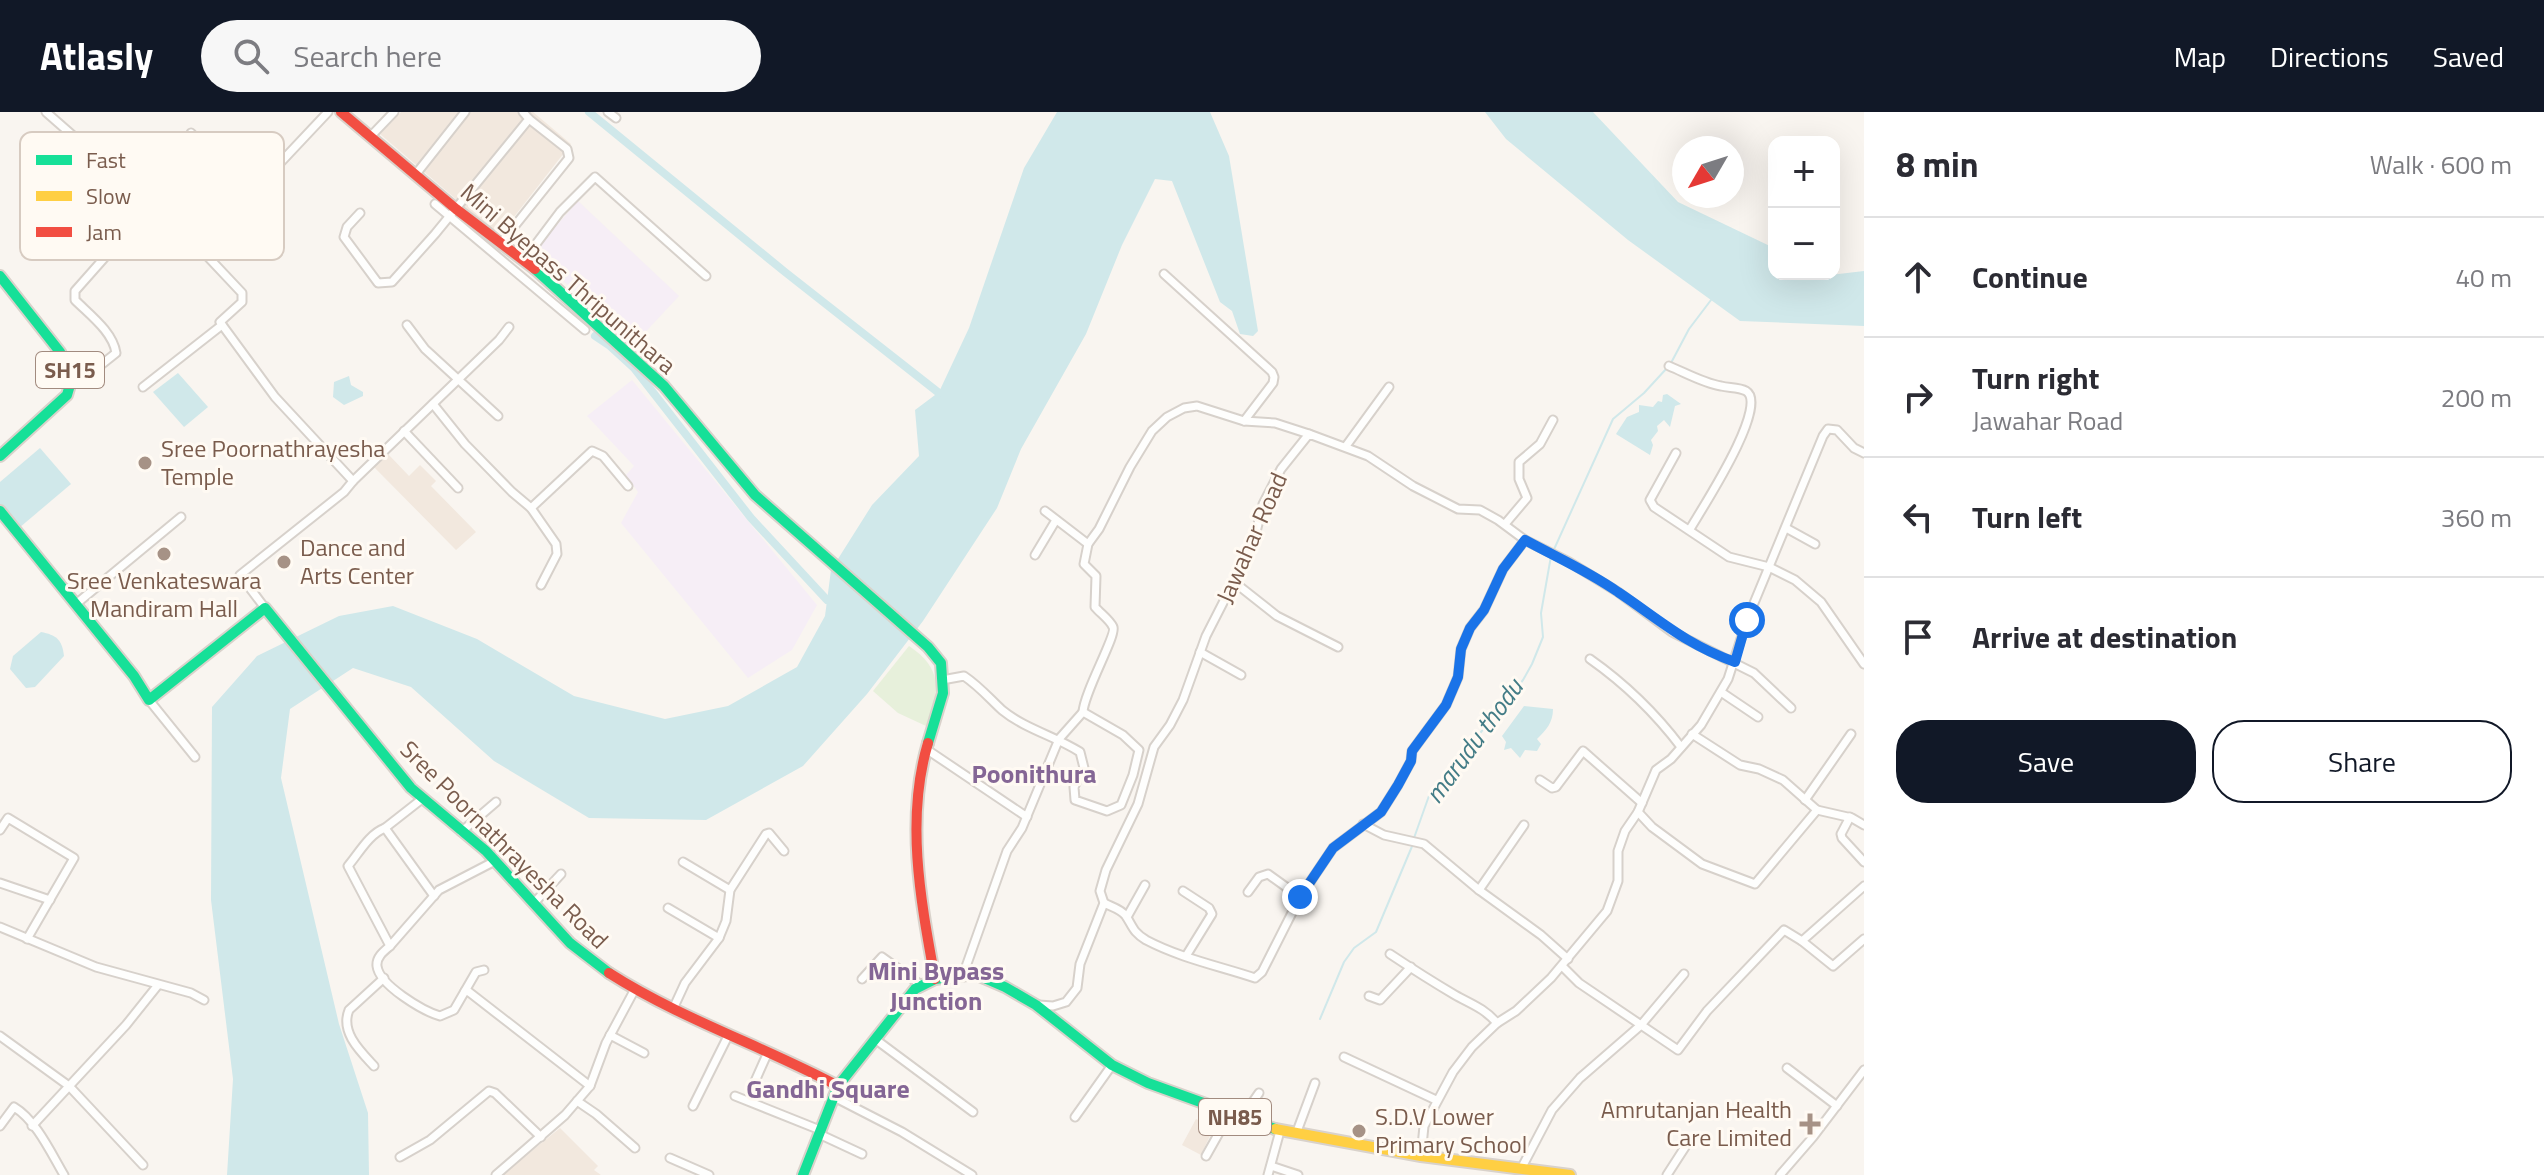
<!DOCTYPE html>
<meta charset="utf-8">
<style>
body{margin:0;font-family:"Titillium Web",sans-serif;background:#f7f7f7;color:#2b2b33}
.controls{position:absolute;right:24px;top:24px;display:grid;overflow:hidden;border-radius:16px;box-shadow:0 8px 32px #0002}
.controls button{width:72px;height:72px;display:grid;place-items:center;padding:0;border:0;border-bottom:2px solid #e1e1e2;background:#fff;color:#2b2b33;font:40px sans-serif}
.compass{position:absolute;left:1672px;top:24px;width:72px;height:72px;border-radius:50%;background:#fff;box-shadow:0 8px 32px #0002;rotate:231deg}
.stop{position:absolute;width:24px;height:24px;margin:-18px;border:6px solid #1a73e8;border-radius:50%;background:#fff}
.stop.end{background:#1a73e8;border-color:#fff;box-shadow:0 2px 8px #0008}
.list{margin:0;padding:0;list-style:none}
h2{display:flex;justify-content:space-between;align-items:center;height:104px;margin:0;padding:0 32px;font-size:34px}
h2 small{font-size:26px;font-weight:400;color:#7c7c81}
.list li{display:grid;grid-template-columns:52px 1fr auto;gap:24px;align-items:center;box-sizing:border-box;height:120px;padding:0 32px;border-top:2px solid #e1e1e2}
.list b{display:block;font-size:30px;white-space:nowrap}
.list p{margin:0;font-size:26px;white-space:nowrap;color:#7c7c81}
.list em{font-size:26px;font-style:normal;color:#7c7c81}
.actions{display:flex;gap:16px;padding:24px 32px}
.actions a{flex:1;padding:18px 0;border:2px solid #111827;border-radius:32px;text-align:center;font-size:28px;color:#111827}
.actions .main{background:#111827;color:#fff}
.icon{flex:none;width:44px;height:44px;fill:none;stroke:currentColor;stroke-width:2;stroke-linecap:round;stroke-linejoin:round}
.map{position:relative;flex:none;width:1864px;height:1063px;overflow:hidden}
header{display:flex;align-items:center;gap:48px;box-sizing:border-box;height:112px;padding:0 40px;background:#111827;color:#fff}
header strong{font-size:38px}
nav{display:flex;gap:44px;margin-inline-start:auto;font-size:28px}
.search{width:560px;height:72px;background:#f7f7f7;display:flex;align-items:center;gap:20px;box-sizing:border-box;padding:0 28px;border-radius:44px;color:#7c7c81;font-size:30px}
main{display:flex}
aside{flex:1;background:#fff}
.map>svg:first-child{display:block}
.residential{fill:#f2e8de}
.education{fill:#f6eef6}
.green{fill:#e7f0db}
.water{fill:#d0e8ea}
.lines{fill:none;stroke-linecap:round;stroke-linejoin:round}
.stream{stroke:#d0e8ea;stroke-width:2}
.canal{stroke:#d0e8ea;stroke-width:8}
.street-casing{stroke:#d7d1cb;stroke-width:11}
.fast-casing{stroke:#d9d2cb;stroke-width:14}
.slow-casing{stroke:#d9d2cb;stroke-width:14}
.jam-casing{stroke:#d9d2cb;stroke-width:14}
.street{stroke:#fefefd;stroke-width:7}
.fast{stroke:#16e098;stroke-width:10}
.slow{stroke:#ffcf43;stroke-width:10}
.jam{stroke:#f24e42;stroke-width:10}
.route{stroke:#1a73e8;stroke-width:10}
.poi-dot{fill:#a69286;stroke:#fffaf3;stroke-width:3}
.labels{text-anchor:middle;stroke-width:6;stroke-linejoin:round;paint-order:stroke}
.shield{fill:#fffaf3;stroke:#a28b7f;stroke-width:2}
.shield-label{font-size:22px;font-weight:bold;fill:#7a5c4d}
.street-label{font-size:24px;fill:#7a5c4d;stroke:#fffaf3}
.poi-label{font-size:24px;fill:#7a5c4d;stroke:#fffaf3;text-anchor:start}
.water-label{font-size:26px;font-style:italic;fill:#437c86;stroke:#fffaf3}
.neighbourhood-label{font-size:26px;font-weight:bold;fill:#846695;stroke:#fffaf3}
.key{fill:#fffaf3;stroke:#d7cbc1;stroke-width:2}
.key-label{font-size:22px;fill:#7a5c4d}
</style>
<header>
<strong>Atlasly</strong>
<div class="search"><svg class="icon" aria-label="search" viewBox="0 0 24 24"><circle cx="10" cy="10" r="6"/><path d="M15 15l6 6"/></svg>Search here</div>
<nav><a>Map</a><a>Directions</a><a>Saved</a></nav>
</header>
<main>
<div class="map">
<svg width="1864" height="1063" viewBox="0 0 1864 1063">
<rect width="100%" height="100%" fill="#f9f5f0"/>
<g class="residential">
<path d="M401 0H533L571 32 499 124 380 22Z"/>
<path d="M387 341 409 364 420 353 436 369 431 374 476 420 456 438 374 355Z"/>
<path d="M1196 1007 1214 1015 1201 1043 1182 1033Z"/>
<path d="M560 1016 598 1054 594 1058 601 1063H502Z"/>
</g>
<g class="education">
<path d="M578 89 679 184 637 229 531 143Z"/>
<path d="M632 268 817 493 792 538 748 566 621 411 638 380 626 363 634 354 587 304Z"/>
</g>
<path class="green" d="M909 534C942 556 941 579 926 614L898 601 873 579Z"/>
<g class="water">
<path d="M1057 0H1210L1229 44 1258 219 1253 224 1240 222 1232 199 1220 190 1172 69 1155 67 1122 133 1086 222 1021 337 997 396 923 509 867 582 803 654 706 708 589 706 494 649 411 575 353 556 290 597 281 666 339 912 368 1001 369 1063H227L233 967 211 788 212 595 257 544 339 504 393 494 477 527 574 584 665 607 728 594 797 555 825 504 831 458 872 393 919 344 915 298 939 280 969 216 1024 56Z"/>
<path d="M1485 0H1593L1678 90 1774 136V162L1830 163 1864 159V214L1740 209 1628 128 1506 27Z"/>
<path d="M178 261 208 295 184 315 153 280Z"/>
<path d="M349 264 351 273 363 280V284L344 293 333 285 334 270Z"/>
<path d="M1667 282 1681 292 1675 294 1670 315 1664 308 1657 314 1658 319 1651 328 1653 333 1650 343 1616 322 1627 305 1639 300V293L1653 295 1658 289 1662 290 1663 283Z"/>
<path d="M40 336 71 372 19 416 0 394V370Z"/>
<path d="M41 520C56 523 62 527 64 544L35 575 26 576 10 557 13 544Z"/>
<path d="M1524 594 1553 597C1553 611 1546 618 1537 627L1541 632 1537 639 1525 638 1520 646 1511 636 1504 638 1506 630 1502 624Z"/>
</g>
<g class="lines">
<g class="stream">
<path d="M1671 251 1689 217 1711 188"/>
<path d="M1414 726 1430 681 1450 662 1468 636 1523 568 1532 552 1543 525 1541 501 1551 444 1613 307 1644 281 1667 256"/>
<path d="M1320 907 1344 850 1354 836 1376 820 1413 732"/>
</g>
<g class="canal">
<path d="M589 0 785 160 939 281"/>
<path d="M595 224 610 234 634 256 751 406 827 488"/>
</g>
<g class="street-casing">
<g id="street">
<path d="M46 0 193 129 242 181V190L220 210 275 285 353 369 344 380 240 463 265 496"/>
<path d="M608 0 616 6"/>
<path d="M191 21 249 81"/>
<path d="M370 25 394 0"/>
<path d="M416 62 465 0"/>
<path d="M435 92 585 218"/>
<path d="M360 101 347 115 344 125 378 171 392 170 435 122 529 7 523 0"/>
<path d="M193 129 264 68 328 0"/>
<path d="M501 131 569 46 567 37 529 7"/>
<path d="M524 148 560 100 595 65 706 164"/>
<path d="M1164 162 1272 260 1274 265 1273 271 1244 309"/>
<path d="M407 213 425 237 498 304"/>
<path d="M1669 254C1686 261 1703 271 1721 274 1729 276 1739 275 1746 279 1770 293 1701 398 1690 417"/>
<path d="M72 266 87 264 116 241C113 220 90 203 75 188V179L152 92"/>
<path d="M143 275 222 213"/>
<path d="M433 292 465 332 512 380 531 396 556 432 557 442 541 473"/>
<path d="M404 319 458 376"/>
<path d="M1346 334 1389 275"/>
<path d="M1676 341 1650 388 1654 395 1729 445 1769 455 1795 468 1821 490 1864 552"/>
<path d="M353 369 499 228 509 215"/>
<path d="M531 396 592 339 603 344 628 374"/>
<path d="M1045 399 1088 432"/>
<path d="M1505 412 1527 386 1519 367V350L1540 332 1553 308"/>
<path d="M1786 416 1815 432"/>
<path d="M1035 443 1056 408"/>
<path d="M1234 470 1277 504 1338 535"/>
<path d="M76 492 181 405"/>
<path d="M1200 540 1241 563"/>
<path d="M1590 547C1624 571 1656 602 1681 635"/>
<path d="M942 568 964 564C979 574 989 586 1002 598 1025 617 1055 624 1080 640L1084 656 1074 675 1075 688 1107 699 1121 693 1133 663 1139 638 1123 623 1083 600C1084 580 1117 523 1113 515 1110 508 1100 501 1095 495L1096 464 1084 452 1088 432 1099 417 1130 355 1152 319 1167 305 1184 296 1197 294 1244 309 1275 311 1309 322"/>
<path d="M1721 580 1758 605"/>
<path d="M149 588 195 645"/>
<path d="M1692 622 1740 653 1759 657 1783 668 1817 698 1852 706 1864 713"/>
<path d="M926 637 1027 705"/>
<path d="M1540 668 1552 676 1556 675 1583 639 1642 691"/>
<path d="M422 687 385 716 434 784"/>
<path d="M1805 688 1851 622"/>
<path d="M1638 700 1652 715 1702 752 1755 772 1817 698"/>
<path d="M1850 705 1841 722 1842 726 1864 750"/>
<path d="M1363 712 1384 723 1424 732 1479 778 1524 713"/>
<path d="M385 716C369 722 359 741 348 754L390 834 439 778 495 749"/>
<path d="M0 718 8 706 74 746 27 827"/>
<path d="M461 720 496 690"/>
<path d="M683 750 730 778"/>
<path d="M0 771 50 788"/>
<path d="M1864 774 1802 829 1833 854 1864 827"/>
<path d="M1479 778 1541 823 1568 847"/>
<path d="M1183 779 1209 796 1212 802 1186 844"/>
<path d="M1248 780 1259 765 1268 762 1300 785"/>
<path d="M534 791 561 762"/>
<path d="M1104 791C1112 795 1121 797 1126 804 1133 815 1133 820 1146 828 1180 846 1219 854 1255 866L1262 860 1300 785 1333 736 1381 700 1398 673 1411 649 1412 639 1446 593 1458 565 1461 537 1470 516 1484 498 1503 457 1525 428"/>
<path d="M668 796 719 826"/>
<path d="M1127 805 1145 773"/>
<path d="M0 815 96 855 191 881 204 888"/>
<path d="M390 834C384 839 376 845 377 854 379 873 423 899 440 904L454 898 465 879 469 880 590 974"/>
<path d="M1390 842C1411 856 1433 870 1455 883 1471 892 1484 896 1497 911"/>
<path d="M1562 854 1579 871 1678 938 1707 899 1784 818 1802 829"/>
<path d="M963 863 1007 739 1022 716 1059 627 1083 600"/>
<path d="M862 867 882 845 921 873"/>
<path d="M465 879 476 860 484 858"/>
<path d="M1369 884 1380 888 1411 855"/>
<path d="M1039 893 1053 894 1066 890 1077 876 1080 852 1104 791 1100 779 1106 758 1138 692 1154 635 1170 613 1183 588 1206 524 1253 432 1263 392 1281 357 1309 322 1368 344 1413 374 1458 397 1480 398 1498 408 1525 428 1569 450 1618 480 1672 520 1754 561 1791 596"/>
<path d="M673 897 685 871 719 826 726 809 730 778 766 722 769 721 784 739"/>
<path d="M610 923 644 941"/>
<path d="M0 924 69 974 143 1053"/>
<path d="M875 927 973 1000"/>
<path d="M1344 945 1436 988"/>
<path d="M374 954C360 939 340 920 349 898L384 866"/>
<path d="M1787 956 1837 994"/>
<path d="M752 976 768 940"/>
<path d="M735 984 820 1018"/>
<path d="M834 985 902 1020 972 1063"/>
<path d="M577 989 596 1002 635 1036"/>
<path d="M693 994 729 922"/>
<path d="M1075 1005 1112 953"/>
<path d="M1241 1007 1259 981"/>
<path d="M0 1014 14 995C36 1008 51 1041 64 1063"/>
<path d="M32 1014 126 913 158 873"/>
<path d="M819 1022 862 1042"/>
<path d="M1296 1022 1315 971"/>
<path d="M1206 1044 1229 1003"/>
<path d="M1421 1044 1424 1014 1453 960 1472 935 1497 911 1516 899 1551 866 1607 799 1618 769V739L1625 719 1638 700 1656 658 1671 647 1701 613 1728 567 1747 508 1823 324 1828 317 1837 318 1854 336 1864 341"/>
<path d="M400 1045 430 1028 489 979 495 981 541 1025"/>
<path d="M670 1046 709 1063"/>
<path d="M1271 1054 1298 1063"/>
<path d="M1521 1057 1552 998 1580 966 1641 913 1684 862"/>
<path d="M496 1063 565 1003 590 974 606 931 635 877"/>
<path d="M1268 1063 1280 1019"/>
<path d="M1667 1063 1687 1032"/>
<path d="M1780 1063 1813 1025 1864 958"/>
</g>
</g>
<g class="fast-casing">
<g id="fast">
<path d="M535 157 664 274 755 383 928 535 941 551 943 581 928 631"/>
<path d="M0 164 60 240 72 266 67 283 0 344"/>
<path d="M0 399 134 564 149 588 265 496 411 676 486 739 570 831 609 861"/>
<path d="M803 1063 838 974 915 877 935 867 975 862 1005 875 1036 893 1112 953 1148 971 1275 1017"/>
</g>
</g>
<g class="slow-casing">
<path id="slow" d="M1275 1017 1421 1044 1570 1063"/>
</g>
<g class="jam-casing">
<g id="jam">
<path d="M341 0 456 97 535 157"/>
<path d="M928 631C905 708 921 790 935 867"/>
<path d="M609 861C681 907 763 934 838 974"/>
</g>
</g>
<use href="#street" class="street"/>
<use href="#fast" class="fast"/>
<use href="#slow" class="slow"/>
<use href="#jam" class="jam"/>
</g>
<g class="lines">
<path class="route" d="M1300 785 1333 736 1381 700 1398 673 1411 649 1412 639 1446 593 1458 565 1461 537 1470 516 1484 498 1503 457 1525 428C1556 445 1588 459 1618 480 1660 508 1685 532 1735 550L1747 508"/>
</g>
<g class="poi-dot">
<circle cx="145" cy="351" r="8"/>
<circle cx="164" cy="442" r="8"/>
<circle cx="284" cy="450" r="8"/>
<path d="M1806 1000h8v8h8v8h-8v8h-8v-8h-8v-8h8z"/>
<circle cx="1359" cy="1019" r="8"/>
</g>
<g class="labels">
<g class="shield">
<rect x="36" y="240" width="68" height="36" rx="6"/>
<rect x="1199" y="987" width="72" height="36" rx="6"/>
</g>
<g class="shield-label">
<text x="70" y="266">SH15</text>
<text x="1235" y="1013">NH85</text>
</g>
<g class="street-label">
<text transform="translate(568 167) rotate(41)" y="8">Mini Byepass Thripunithara</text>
<text transform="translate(1252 426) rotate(-66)" y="8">Jawahar Road</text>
<text transform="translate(504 733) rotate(45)" y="8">Sree Poornathrayesha Road</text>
</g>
<g class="poi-label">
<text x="161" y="345">Sree Poornathrayesha<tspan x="161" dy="28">Temple</tspan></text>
<text x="300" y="444">Dance and<tspan x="300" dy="28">Arts Center</tspan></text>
<text x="164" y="477" text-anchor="middle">Sree Venkateswara<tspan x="164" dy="28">Mandiram Hall</tspan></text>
<text x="1792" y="1006" text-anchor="end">Amrutanjan Health<tspan x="1792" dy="28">Care Limited</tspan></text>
<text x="1375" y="1013">S.D.V Lower<tspan x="1375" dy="28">Primary School</tspan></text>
</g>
<g class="water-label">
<text transform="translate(1474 629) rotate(-54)" y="9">marudu thodu</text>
</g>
<g class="neighbourhood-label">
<text x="1034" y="671">Poonithura</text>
<text x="936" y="868">Mini Bypass<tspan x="936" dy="30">Junction</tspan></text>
<text x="828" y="986">Gandhi Square</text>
</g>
</g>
<rect x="20" y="20" width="264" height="128" rx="12" class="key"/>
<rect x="36" y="43" width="36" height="10" fill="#16e098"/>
<rect x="36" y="79" width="36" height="10" fill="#ffcf43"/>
<rect x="36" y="115" width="36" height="10" fill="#f24e42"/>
<g class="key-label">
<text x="86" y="56">Fast</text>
<text x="86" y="92">Slow</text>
<text x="86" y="128">Jam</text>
</g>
</svg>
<div class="controls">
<button>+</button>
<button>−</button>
</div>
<svg class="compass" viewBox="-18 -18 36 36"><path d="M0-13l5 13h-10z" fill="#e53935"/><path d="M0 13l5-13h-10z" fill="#7c7c81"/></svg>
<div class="stop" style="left:1747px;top:508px"></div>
<div class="stop end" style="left:1300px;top:785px"></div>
</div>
<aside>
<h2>8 min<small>Walk · 600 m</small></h2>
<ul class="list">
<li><svg class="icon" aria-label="ahead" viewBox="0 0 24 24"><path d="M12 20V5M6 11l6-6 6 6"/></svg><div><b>Continue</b></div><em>40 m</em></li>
<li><svg class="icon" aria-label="right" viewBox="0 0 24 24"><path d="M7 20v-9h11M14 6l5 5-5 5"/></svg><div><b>Turn right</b><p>Jawahar Road</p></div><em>200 m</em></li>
<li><svg class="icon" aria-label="left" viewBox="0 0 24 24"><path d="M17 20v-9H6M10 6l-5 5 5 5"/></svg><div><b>Turn left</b></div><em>360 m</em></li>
<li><svg class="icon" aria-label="arrive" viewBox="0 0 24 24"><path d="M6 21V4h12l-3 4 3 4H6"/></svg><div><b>Arrive at destination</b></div></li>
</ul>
<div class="actions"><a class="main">Save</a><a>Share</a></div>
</aside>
</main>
